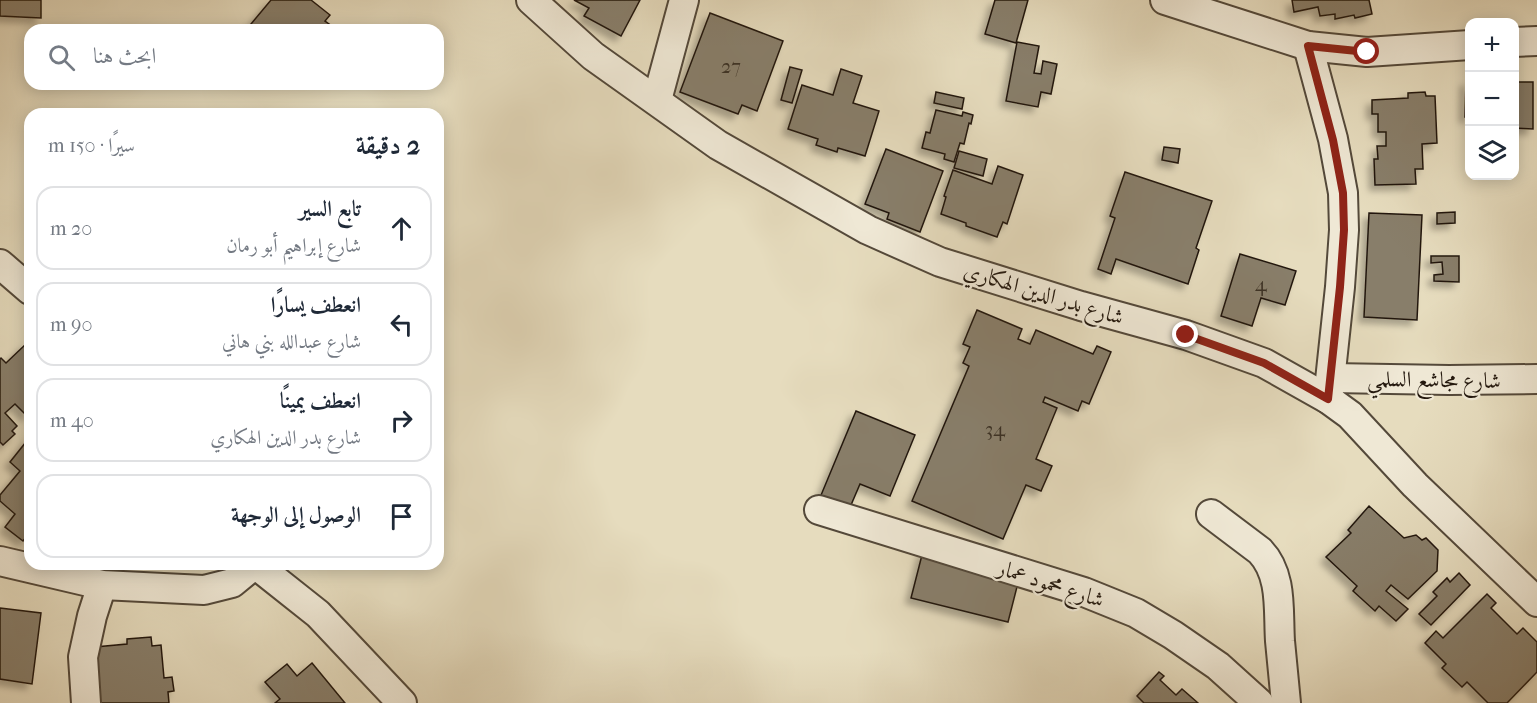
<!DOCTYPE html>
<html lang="ar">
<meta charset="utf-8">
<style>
body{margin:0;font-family:"IM FELL French Canon",Amiri,serif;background:#f6f6f7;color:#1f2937;direction:rtl}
.controls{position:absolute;right:18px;top:18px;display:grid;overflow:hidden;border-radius:12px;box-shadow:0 3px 15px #0003}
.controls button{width:54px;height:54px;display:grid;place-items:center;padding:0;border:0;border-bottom:2px solid #e0e1e3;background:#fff;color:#1f2937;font:30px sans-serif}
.stop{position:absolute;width:18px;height:18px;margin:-14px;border:4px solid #8f2418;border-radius:50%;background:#fff}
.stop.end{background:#8f2418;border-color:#fff;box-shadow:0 2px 6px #0008}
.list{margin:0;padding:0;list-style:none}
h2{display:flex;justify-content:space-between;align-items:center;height:78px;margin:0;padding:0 24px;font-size:26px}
h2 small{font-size:20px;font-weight:400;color:#747a83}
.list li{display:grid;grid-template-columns:39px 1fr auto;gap:18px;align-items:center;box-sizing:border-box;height:84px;margin:0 12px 12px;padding:0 12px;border:2px solid #e0e1e3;border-radius:18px}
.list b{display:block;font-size:22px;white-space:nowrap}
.list p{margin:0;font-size:20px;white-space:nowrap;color:#747a83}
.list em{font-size:20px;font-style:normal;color:#747a83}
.icon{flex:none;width:33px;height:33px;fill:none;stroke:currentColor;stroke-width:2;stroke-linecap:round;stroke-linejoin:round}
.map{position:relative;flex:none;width:1537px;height:703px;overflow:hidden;direction:ltr}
.search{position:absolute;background:#fff;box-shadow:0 3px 15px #0003;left:24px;top:24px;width:420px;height:66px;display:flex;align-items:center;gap:15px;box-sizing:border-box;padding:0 21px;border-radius:18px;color:#747a83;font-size:22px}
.panel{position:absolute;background:#fff;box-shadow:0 3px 15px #0003;left:24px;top:108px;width:420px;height:462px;border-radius:18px;direction:rtl}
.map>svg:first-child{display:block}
.building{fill:#887e6a;stroke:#23180e;stroke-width:1.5;filter:url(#shadow)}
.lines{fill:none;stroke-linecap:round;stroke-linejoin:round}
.street-casing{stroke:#54493a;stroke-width:32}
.street{stroke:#efe8d5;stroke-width:28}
.route{stroke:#8f2418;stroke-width:8}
.labels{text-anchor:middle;stroke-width:4.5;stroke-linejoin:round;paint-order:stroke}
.number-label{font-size:20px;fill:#3c3225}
.street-label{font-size:22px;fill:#23180e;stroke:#efe8d5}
</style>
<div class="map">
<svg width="1537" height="703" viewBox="0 0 1537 703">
<defs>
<filter id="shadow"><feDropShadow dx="-5.5" dy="5.5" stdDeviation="3" flood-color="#0004"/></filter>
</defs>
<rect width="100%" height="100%" fill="#e6dcbe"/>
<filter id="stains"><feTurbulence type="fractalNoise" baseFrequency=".00333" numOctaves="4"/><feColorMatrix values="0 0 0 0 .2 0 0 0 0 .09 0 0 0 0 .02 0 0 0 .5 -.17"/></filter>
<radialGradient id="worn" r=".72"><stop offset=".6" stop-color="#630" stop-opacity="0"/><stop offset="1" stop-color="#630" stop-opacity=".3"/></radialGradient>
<g class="building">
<path d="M0 0H41V18L0 16Z"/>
<path d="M271 0H311L330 15 325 21 336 29 246 30Z"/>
<path d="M574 0H640L621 36 584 16 589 8Z"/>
<path d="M995 0H1028L1016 43 985 34Z"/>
<path d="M1292 0H1369L1372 14 1355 18 1354 15 1335 19V14L1320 16 1318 7 1294 12Z"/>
<path d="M710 13 783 41 757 111 742 105 738 114 680 92Z"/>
<path d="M1017 42 1039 46 1034 73 1041 74 1043 61 1057 64 1051 94 1041 92 1038 107 1006 101Z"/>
<path d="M790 67 802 70 792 103 781 100Z"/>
<path d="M841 69 862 76 853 103 879 111 865 156 838 148 837 152 816 145 818 139 788 129 802 85 833 95Z"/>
<path d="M1466 81H1470V117H1465Z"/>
<path d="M1514 82H1533V129L1514 128Z"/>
<path d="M936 92 964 98 962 109 934 103Z"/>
<path d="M1425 92 1426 96H1435L1437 143 1422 144 1423 169H1415L1416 184 1375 185 1374 159H1378L1377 146H1386V132H1378V114H1372V100L1408 98V93Z"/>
<path d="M936 110 962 116 963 112 973 115 971 124 969 123 964 144 960 143 954 162 944 159 945 154 922 148 926 132 930 133Z"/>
<path d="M1164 147 1180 149 1178 163 1162 160Z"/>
<path d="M886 149 943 171 920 232 887 219 889 213 865 204Z"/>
<path d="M959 151 987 159 983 176 954 168Z"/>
<path d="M998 166 1023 175 1007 224 1003 222 997 237 966 226V223L941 214 946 197 944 196 953 170 992 184Z"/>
<path d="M1125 172 1212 201 1196 248 1199 250 1188 284 1116 259 1111 274 1098 269 1115 218 1110 216Z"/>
<path d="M1455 212V223L1437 224V213Z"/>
<path d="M1369 213 1422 215 1417 320 1364 317Z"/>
<path d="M1240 254 1296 271 1285 305 1261 298 1252 326 1221 316Z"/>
<path d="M1431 256H1459V282L1434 281V275L1443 274 1442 262 1431 263Z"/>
<path d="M977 310 1022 329 1018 339 1030 344 1036 330 1093 354 1097 346 1111 352 1089 404 1082 401 1078 411 1045 397 1043 402 1057 408 1036 459 1052 466 1041 491 1026 485 1003 539 912 501 969 366 963 363 970 347 963 344Z"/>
<path d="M27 343 30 346V413L27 416 15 404 5 413 17 426 12 431 15 434 3 445 0 442V359L1 358 6 363Z"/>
<path d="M856 411 915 435 890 496 860 484 848 512 819 500Z"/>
<path d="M30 437V532L23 541 5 527 15 514 0 501V495L20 471 10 462Z"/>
<path d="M1369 506 1404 538 1416 535 1422 540 1426 538 1438 550 1437 571 1408 599 1391 585 1386 591 1408 609 1396 621 1379 606 1375 611 1353 591 1357 586 1326 557 1351 533 1348 530Z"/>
<path d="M923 551 1020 575 1008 622 911 598Z"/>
<path d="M1459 573 1470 585 1431 625 1419 614 1437 596 1433 592 1447 578 1450 582Z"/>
<path d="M1487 594 1496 603 1491 608 1517 634 1523 628 1537 642V672L1507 703H1488L1467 682 1462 687 1442 668 1446 664 1425 643 1436 631 1443 638Z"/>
<path d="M0 608 41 613 32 684 0 679Z"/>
<path d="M151 637 152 646 161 645 164 678 172 677 174 691 168 692 169 703H100L95 647 127 644V639Z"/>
<path d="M312 663 345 703H275L280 699 265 682 287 664 297 676Z"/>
<path d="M1159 672 1164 676 1160 680 1176 695 1182 689 1198 703H1144L1137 696Z"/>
</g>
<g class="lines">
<g class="street-casing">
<g id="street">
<path d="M531 0 593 56 718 145 868 230 940 262 1081 306 1186 335 1264 363 1328 399 1350 415 1415 485 1537 602"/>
<path d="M1165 0 1308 46 1367 52 1470 45"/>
<path d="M1514 42 1537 41"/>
<path d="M1308 46 1333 139 1343 193 1344 230 1340 287 1328 399"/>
<path d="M657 100 684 0"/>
<path d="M0 264 30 290"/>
<path d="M1331 378 1449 380 1537 379"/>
<path d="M819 510 1084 592 1136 613 1173 635 1218 666 1259 703"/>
<path d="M1211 514 1260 551C1283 575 1278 611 1280 641 1282 662 1284 683 1286 703"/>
<path d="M0 561 102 585 204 590 232 583 255 564 318 614 402 703"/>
<path d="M86 703 83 657 92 616 102 585"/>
</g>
</g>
<use href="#street" class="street"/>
</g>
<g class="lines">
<path class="route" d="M1186 335 1264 363 1328 399 1340 287 1344 230 1343 193 1333 140 1308 46 1367 52"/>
</g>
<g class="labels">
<g class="number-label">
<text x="731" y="73">27</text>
<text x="1261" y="291">4</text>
<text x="995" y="436">34</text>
</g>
<g class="street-label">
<text transform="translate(1044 293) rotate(17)" y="8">شارع بدر الدين الهكاري</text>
<text transform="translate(1434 379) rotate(1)" y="8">شارع مجاشع السلمي</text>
<text transform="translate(1051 583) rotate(18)" y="8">شارع محمود عمار</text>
</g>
</g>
<rect width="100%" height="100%" filter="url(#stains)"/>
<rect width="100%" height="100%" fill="url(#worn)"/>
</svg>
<div class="controls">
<button>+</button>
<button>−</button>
<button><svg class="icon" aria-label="layers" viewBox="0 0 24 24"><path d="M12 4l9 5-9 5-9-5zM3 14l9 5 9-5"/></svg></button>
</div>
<div class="stop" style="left:1367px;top:52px"></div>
<div class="stop end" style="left:1186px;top:335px"></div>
<div class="search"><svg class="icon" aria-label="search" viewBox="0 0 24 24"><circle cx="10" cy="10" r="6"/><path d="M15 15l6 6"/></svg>ابحث هنا</div>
<section class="panel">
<h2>2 دقيقة<small>سيرًا · 150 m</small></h2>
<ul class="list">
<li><svg class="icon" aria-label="ahead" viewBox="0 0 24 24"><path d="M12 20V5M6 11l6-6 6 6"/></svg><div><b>تابع السير</b><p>شارع إبراهيم أبو رمان</p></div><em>20 m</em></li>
<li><svg class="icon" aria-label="left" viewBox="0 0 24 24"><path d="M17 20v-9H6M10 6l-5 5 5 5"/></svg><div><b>انعطف يسارًا</b><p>شارع عبدالله بني هاني</p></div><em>90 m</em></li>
<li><svg class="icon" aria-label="right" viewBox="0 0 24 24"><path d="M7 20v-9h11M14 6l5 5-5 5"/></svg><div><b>انعطف يمينًا</b><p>شارع بدر الدين الهكاري</p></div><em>40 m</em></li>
<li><svg class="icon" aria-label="arrive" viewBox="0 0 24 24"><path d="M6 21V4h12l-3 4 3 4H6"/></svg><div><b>الوصول إلى الوجهة</b></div></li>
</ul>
</section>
</div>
